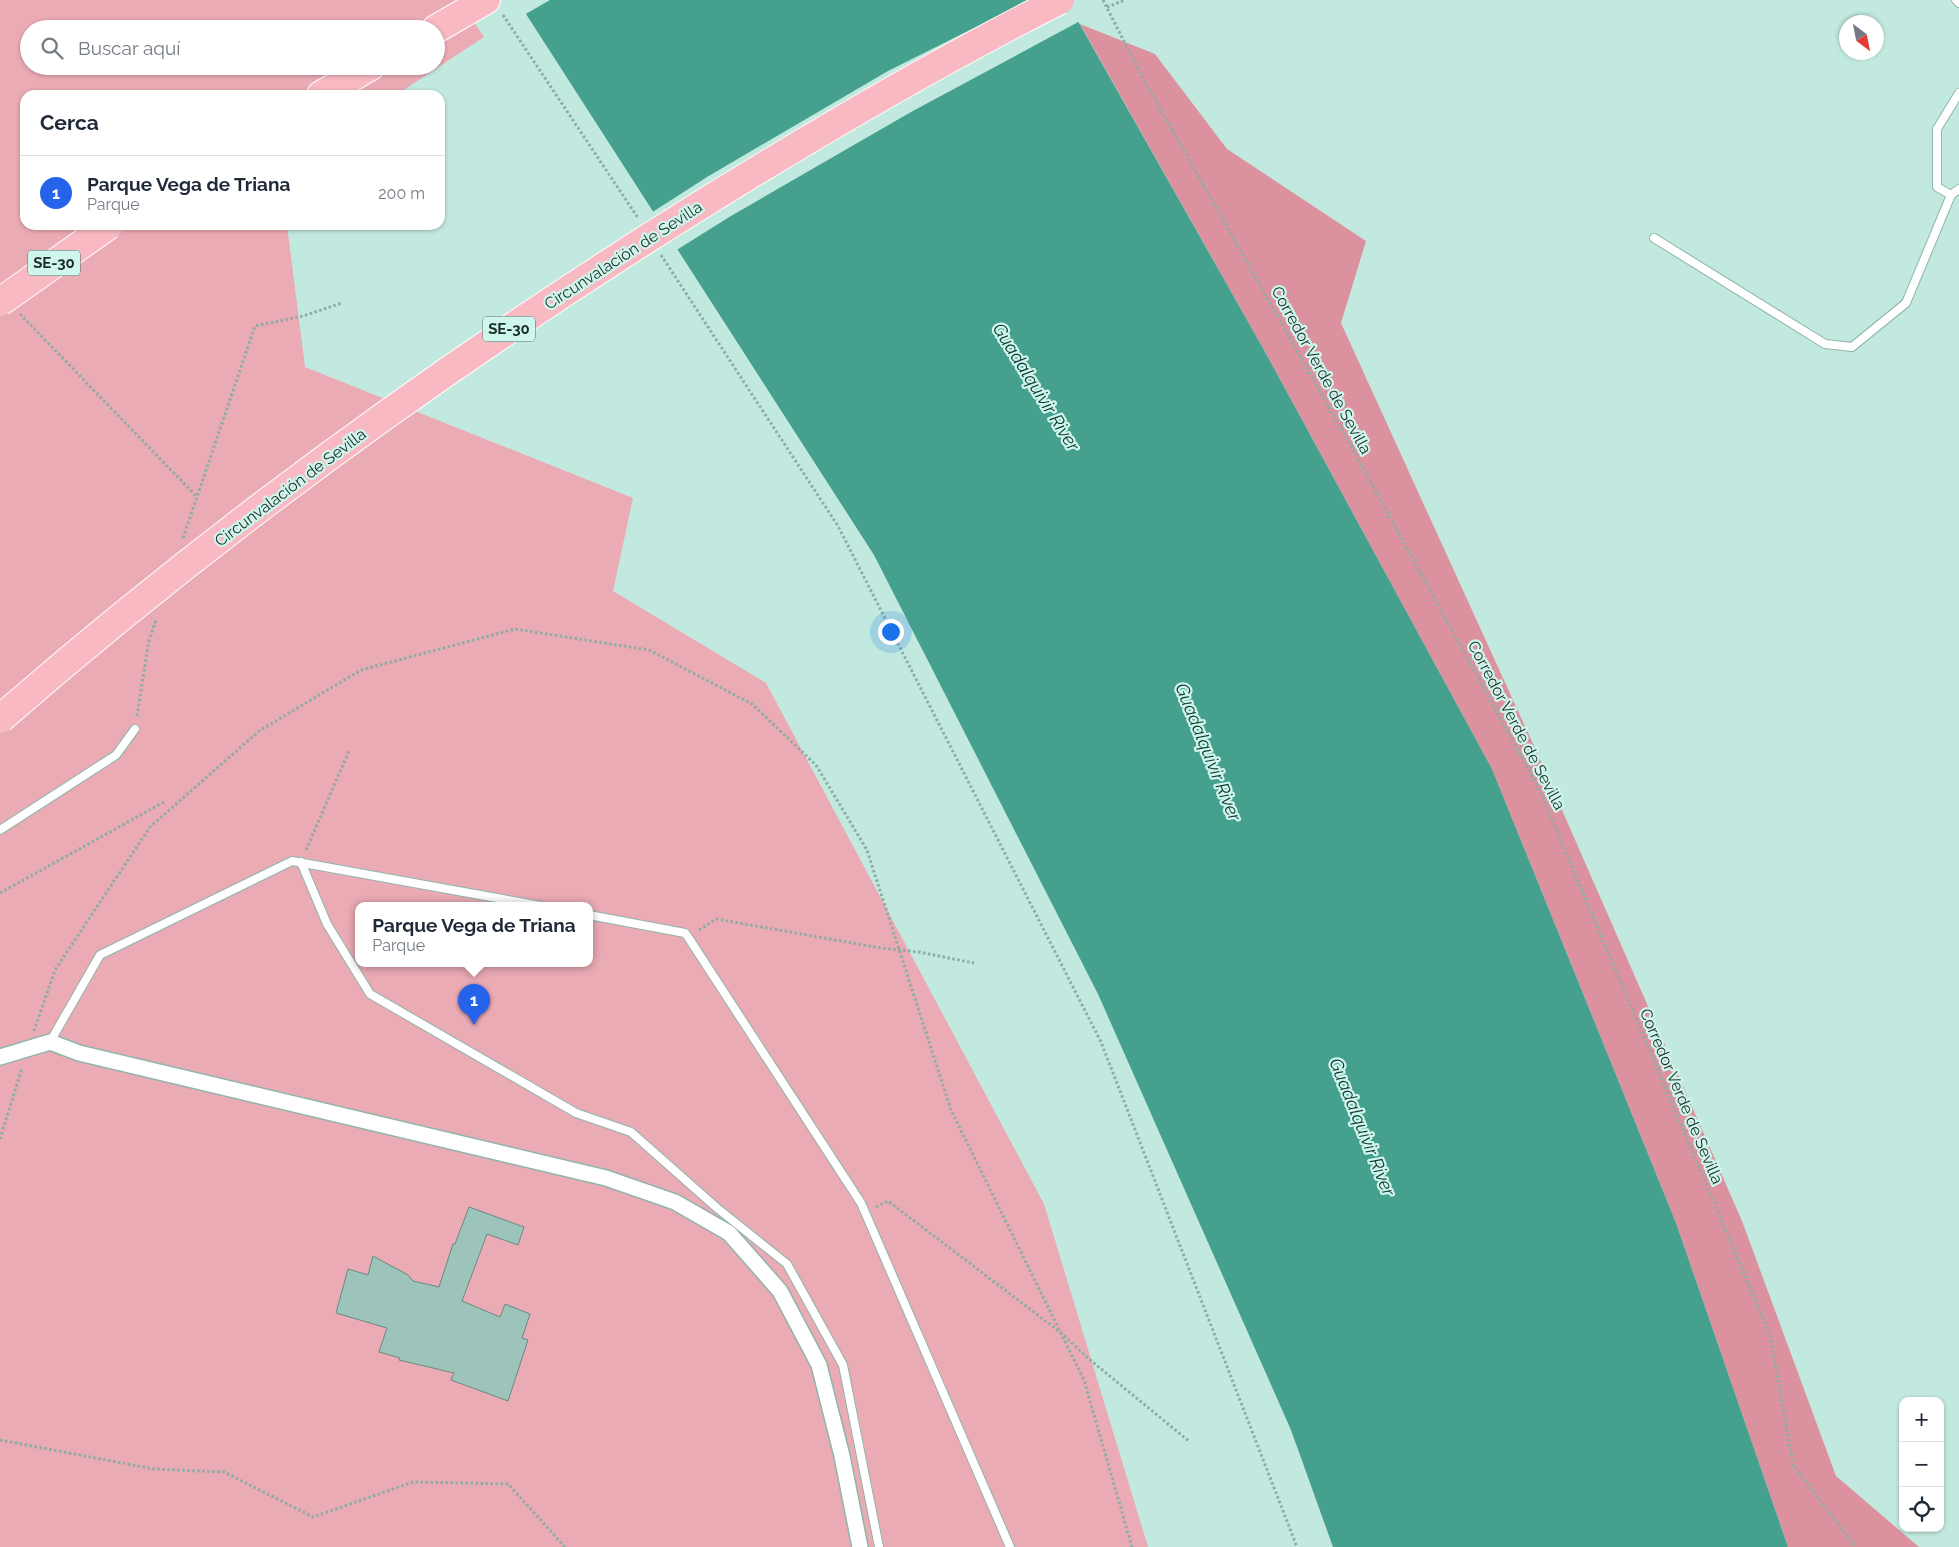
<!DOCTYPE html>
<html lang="es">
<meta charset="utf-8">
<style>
body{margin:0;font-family:Raleway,sans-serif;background:#f2f2f3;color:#1f2937}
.controls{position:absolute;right:15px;bottom:15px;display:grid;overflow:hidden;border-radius:10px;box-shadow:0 1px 4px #0004}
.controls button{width:45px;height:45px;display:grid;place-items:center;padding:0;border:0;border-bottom:1px solid #e0e1e3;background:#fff;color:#1f2937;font:25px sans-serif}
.compass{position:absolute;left:1839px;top:15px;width:45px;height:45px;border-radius:50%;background:#fff;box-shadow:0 1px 4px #0004;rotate:148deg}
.you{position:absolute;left:890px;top:631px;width:18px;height:18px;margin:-12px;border:4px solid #fff;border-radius:50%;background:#1a73e8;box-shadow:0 0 0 8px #1a73e833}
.badge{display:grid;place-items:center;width:32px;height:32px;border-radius:50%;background:#2563eb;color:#fff;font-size:16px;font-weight:700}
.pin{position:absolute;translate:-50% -41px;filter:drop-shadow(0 1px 2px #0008)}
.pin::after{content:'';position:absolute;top:26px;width:18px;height:15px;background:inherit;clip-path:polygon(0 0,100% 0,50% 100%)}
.popup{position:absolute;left:355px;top:902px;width:238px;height:65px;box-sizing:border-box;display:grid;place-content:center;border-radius:10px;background:#fff;filter:drop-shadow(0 1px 4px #0005);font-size:16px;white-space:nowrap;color:#747a83}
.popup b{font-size:19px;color:#1f2937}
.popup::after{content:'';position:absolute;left:50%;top:100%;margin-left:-10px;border:10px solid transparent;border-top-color:#fff}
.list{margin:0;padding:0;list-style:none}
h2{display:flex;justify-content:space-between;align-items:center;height:65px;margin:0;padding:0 20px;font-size:21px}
h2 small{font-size:16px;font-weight:400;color:#747a83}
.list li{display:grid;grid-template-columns:32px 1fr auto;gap:15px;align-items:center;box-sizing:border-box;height:75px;padding:0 20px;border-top:1px solid #e0e1e3}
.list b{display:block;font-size:19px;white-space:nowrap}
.list p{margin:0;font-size:16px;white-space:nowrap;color:#747a83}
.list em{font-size:16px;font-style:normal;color:#747a83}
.icon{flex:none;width:28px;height:28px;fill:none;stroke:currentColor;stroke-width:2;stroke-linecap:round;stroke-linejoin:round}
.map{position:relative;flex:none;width:1959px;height:1547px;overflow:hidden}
.search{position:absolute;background:#fff;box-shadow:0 1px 4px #0004;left:20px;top:20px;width:425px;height:55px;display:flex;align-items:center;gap:12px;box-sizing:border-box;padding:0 18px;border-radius:28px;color:#747a83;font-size:19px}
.panel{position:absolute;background:#fff;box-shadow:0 1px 4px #0004;left:20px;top:90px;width:425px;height:140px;border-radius:15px}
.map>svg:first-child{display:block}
.green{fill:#ebabb5;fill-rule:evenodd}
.forest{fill:#dc929e}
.water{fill:#45a08e}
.pier{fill:#c2e9df}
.building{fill:#9dc4ba;stroke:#668b82}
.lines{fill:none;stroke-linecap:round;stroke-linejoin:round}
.lane-casing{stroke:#8fb5ab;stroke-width:10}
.street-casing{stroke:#8fb5ab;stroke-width:18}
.highway-casing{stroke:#fff;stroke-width:30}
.path{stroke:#8daca4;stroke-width:3;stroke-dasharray:2.5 2.5;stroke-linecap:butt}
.lane{stroke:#fff;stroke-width:8}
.street{stroke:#fff;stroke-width:15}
.highway{stroke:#f8b9c3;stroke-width:28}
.highway-bridge-casing{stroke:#fff;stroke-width:30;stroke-linecap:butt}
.highway-bridge{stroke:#f8b9c3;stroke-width:28}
.labels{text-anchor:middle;stroke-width:4.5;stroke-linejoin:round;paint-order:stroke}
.shield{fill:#cff6ec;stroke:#526964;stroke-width:1}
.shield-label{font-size:15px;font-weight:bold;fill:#1d2c29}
.street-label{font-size:16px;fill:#1d2c29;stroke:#cff6ec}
.water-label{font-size:18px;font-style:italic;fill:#0b362e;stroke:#cff6ec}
</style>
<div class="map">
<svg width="1959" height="1547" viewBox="0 0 1959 1547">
<rect width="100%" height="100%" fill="#c2e9df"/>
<path class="green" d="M0 0H459L484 37 396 95H25V225H287L305 367 633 498 613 591 766 683 1044 1204 1148 1547H0ZM29 29H436V66H29ZM359 906H589V964H359Z"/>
<path class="forest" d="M1080 24 1155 54 1227 149 1366 241 1341 323 1534 746 1742 1221 1836 1476 1919 1547H1788L1676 1223 1492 769 1264 350Z"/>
<path class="water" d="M517 0H1066L1264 350 1492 769 1676 1223 1788 1547H1333L1291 1430 1098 994 874 555Z"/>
<g class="pier">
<path d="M514 0H550L524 15Z"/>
<path d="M1030 0H1069L1080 21 911 112 731 216 675 251 651 213 707 177 888 71Z"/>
</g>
<path class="building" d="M469 1207 524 1227 518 1245 487 1234 462 1301 500 1317 505 1304 530 1314 522 1338 528 1340 508 1401 451 1380 454 1373 399 1360 400 1358 379 1352 387 1328 336 1313 348 1269 368 1275 373 1256 408 1275 413 1281 439 1287 453 1244H455Z"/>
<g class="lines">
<g class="lane-casing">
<g id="lane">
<path d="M1956 0 1959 3"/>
<path d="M1951 195 1937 187V129L1959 93"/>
<path d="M1654 238 1825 344 1852 347 1906 303 1951 195 1959 189"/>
<path d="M0 830 116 755 135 729"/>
<path d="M301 862 327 924 370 994 576 1113 631 1132 717 1208 787 1264 843 1365 879 1547"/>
<path d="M589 915 685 933 688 937 861 1203 1010 1547"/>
<path d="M50 1042 100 955 292 861 541 906"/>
</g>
</g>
<g class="street-casing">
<path id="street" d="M0 1057 50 1042 79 1053 606 1178 675 1202 729 1233 780 1291 819 1365 842 1456 860 1547"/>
</g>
<g class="highway-casing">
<g id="highway">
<path d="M436 29 486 0"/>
<path d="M321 95 371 66"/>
</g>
</g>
<g class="path">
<path d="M1103 0 1140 73 1356 455 1539 789 1770 1335 1793 1465 1856 1547"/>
<path d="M1107 7 1125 0"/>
<path d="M503 15 638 218"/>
<path d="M661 255 838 526 1101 1042 1297 1547"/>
<path d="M20 314 197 497"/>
<path d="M183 538 255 326 303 316 342 303"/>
<path d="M137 716 149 640 156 620"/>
<path d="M306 850 349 751"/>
<path d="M0 893 164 802"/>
<path d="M699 930 716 919 881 948 919 952 974 963"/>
<path d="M34 1031 55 970 150 827 259 731 361 670 515 629 649 650 752 704 816 765 867 850 951 1110 1084 1380 1132 1547"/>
<path d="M0 1139 22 1068"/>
<path d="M876 1207 888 1201 1060 1332 1089 1359 1190 1442"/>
<path d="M0 1440 154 1469 224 1472 313 1517 413 1482 508 1484 565 1547"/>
</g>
<use href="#lane" class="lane"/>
<use href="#street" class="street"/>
<use href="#highway" class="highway"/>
<g class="highway-bridge-casing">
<g id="highway-bridge">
<path d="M0 302 109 225"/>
<path d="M0 719C217 530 452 360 696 208 815 134 935 63 1060 0"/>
</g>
</g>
<use href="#highway-bridge" class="highway-bridge"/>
</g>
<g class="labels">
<g class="shield">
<rect x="28" y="250.5" width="52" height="25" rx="4"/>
<rect x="483" y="316.5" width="52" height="25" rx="4"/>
</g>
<g class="shield-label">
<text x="54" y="268">SE-30</text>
<text x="509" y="334">SE-30</text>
</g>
<g class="street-label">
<text transform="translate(623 255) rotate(-33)" y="6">Circunvalación de Sevilla</text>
<text transform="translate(1322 370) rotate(61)" y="6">Corredor Verde de Sevilla</text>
<text transform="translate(290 487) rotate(-37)" y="6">Circunvalación de Sevilla</text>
<text transform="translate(1517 725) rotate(62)" y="6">Corredor Verde de Sevilla</text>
<text transform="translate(1682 1096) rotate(67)" y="6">Corredor Verde de Sevilla</text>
</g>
<g class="water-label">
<text transform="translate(1036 387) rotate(58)" y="6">Guadalquivir River</text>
<text transform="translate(1208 752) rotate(68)" y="6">Guadalquivir River</text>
<text transform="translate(1362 1127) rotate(68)" y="6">Guadalquivir River</text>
</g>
</g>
</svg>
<div class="controls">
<button>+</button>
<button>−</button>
<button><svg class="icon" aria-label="locate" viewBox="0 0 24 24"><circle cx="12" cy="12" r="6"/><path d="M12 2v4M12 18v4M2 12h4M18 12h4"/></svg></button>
</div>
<svg class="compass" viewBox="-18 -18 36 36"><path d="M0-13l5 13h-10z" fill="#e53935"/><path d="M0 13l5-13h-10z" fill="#747a83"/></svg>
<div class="you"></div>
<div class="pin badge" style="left:474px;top:1025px">1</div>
<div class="popup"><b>Parque Vega de Triana</b>Parque</div>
<div class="search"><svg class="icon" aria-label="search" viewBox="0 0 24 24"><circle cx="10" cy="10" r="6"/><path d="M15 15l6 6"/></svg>Buscar aquí</div>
<section class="panel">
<h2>Cerca<small></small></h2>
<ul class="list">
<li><span class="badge">1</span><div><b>Parque Vega de Triana</b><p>Parque</p></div><em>200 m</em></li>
</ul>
</section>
</div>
